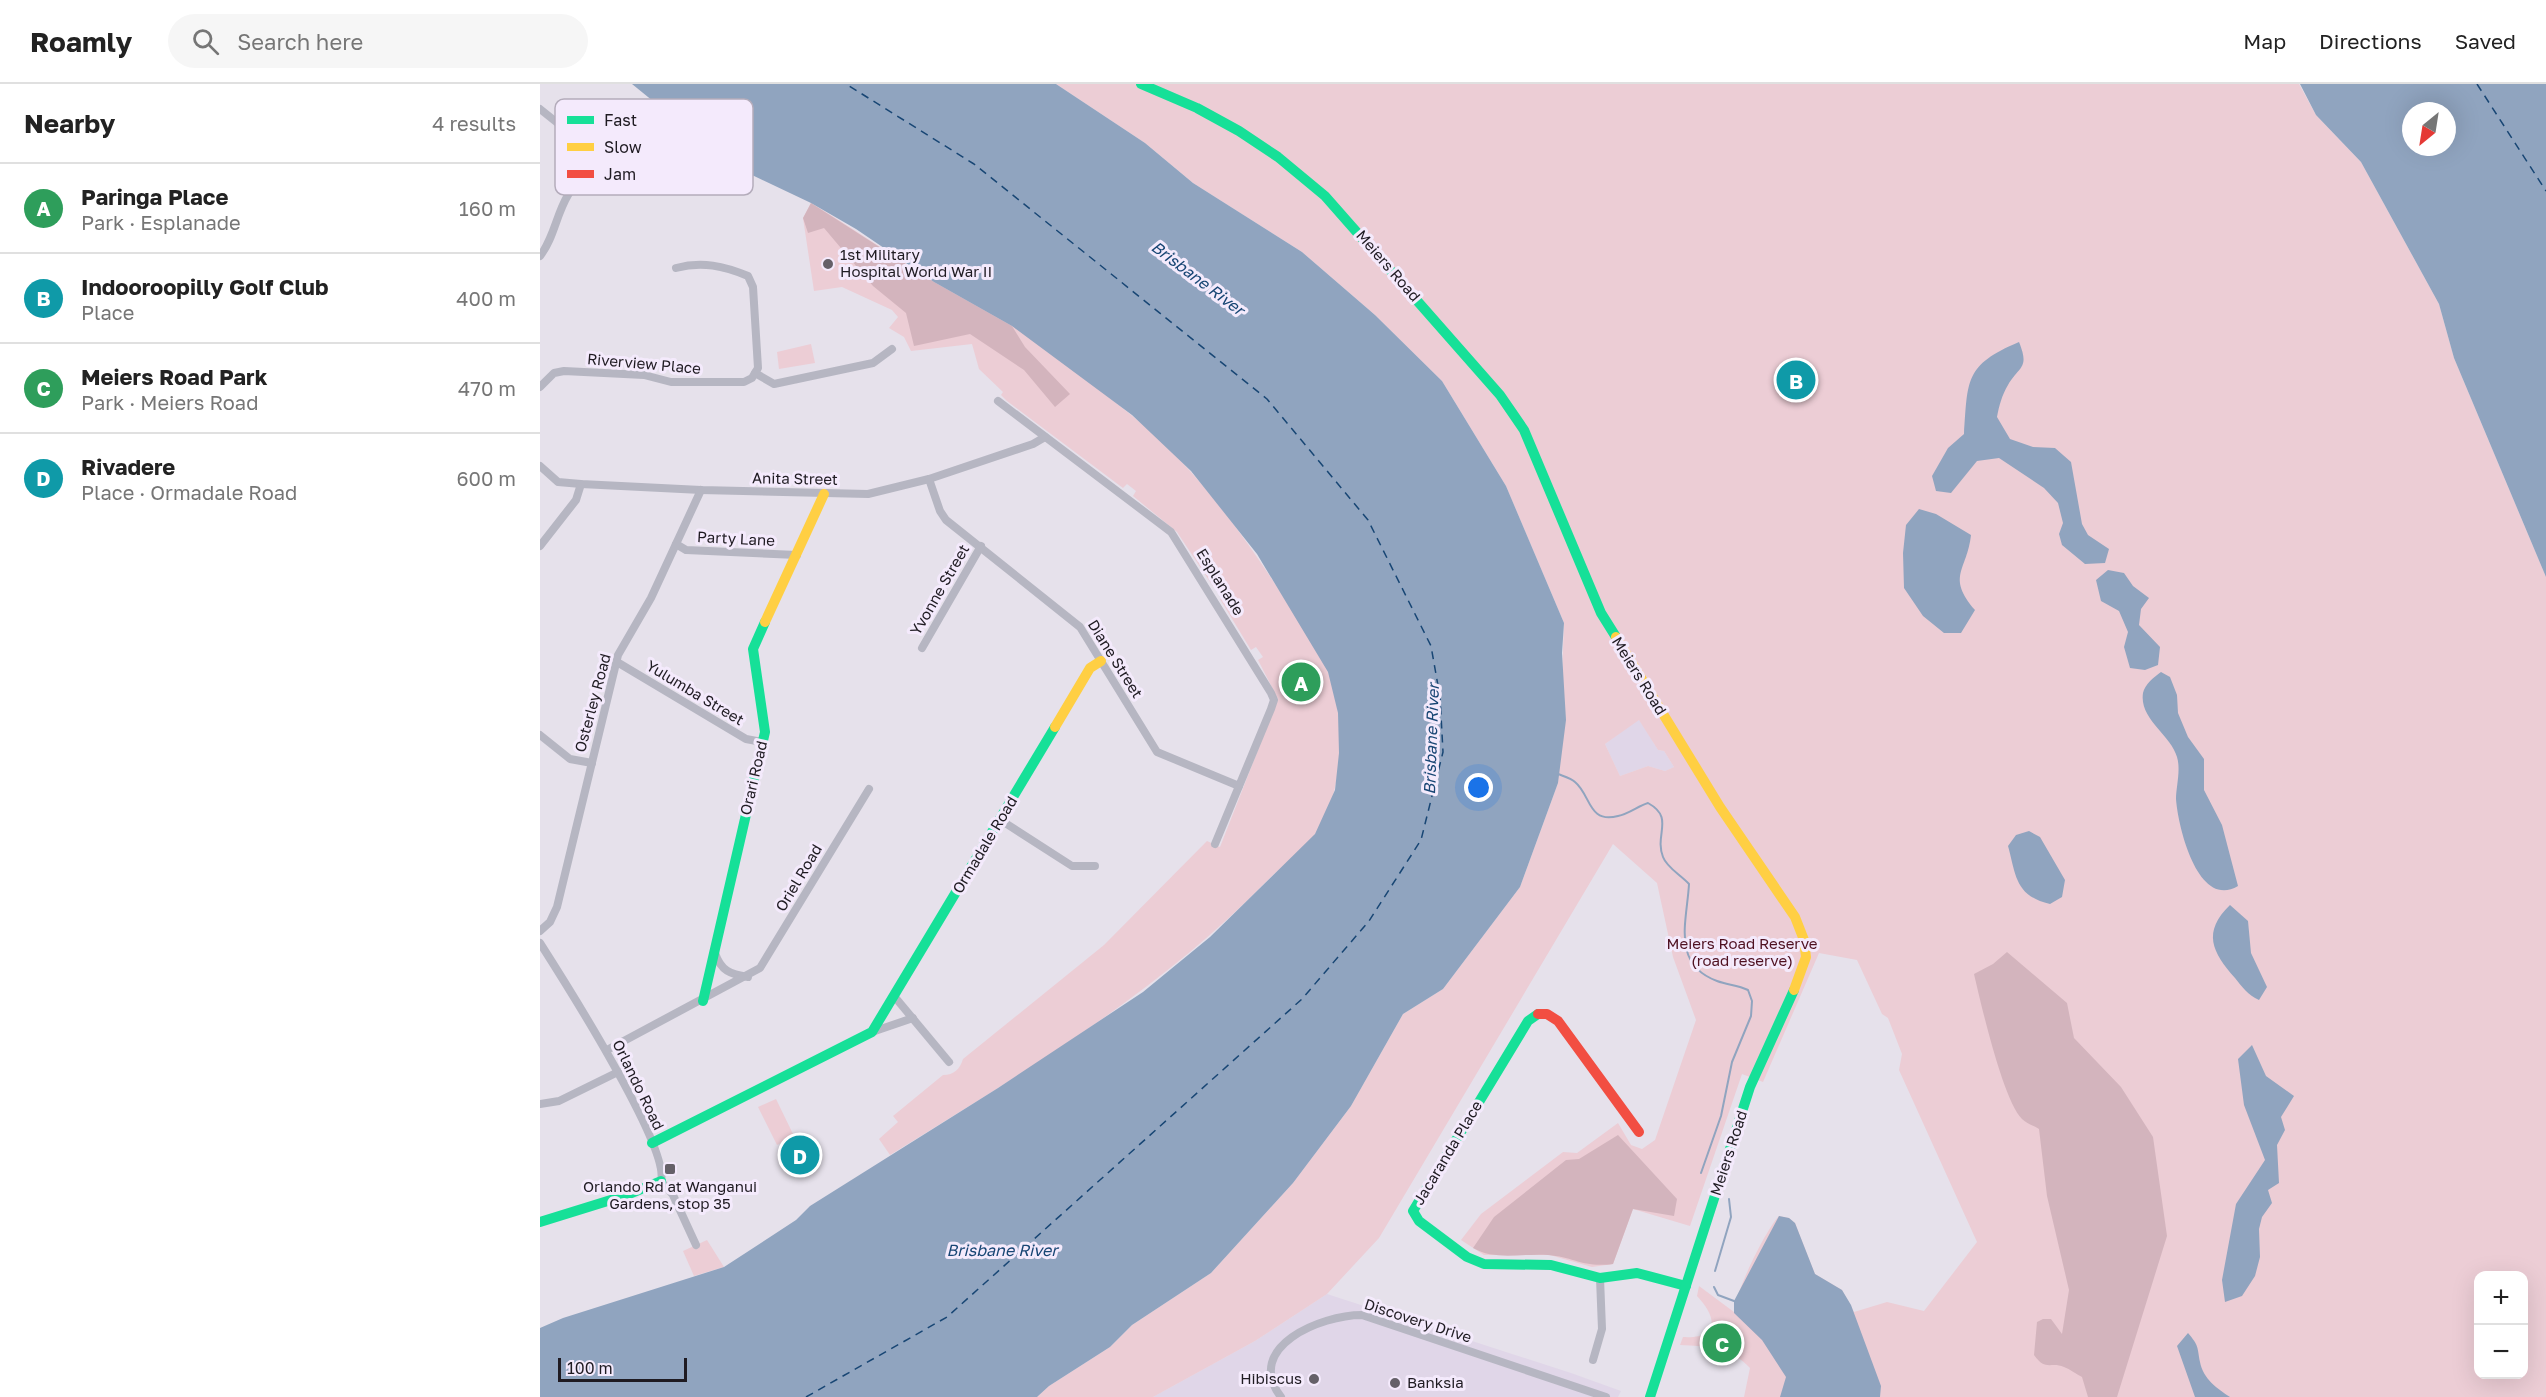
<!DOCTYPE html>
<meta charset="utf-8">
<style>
body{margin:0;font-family:"Golos Text",sans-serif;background:#f6f6f6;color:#222}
.controls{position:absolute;right:18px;bottom:18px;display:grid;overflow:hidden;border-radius:12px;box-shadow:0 6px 24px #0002}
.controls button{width:54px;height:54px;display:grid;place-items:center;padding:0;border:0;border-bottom:2px solid #e0e0e0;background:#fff;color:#222;font:30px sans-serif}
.compass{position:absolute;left:1862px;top:18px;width:54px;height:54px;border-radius:50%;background:#fff;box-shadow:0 6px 24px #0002;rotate:210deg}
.scale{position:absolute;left:18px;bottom:15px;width:129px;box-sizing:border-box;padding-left:6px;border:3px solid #1f1b22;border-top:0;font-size:16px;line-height:21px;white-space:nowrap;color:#1f1b22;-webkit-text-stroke:4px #f4eafc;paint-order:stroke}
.you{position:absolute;left:939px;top:704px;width:21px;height:21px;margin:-15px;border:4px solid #fff;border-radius:50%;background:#1a73e8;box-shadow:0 0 0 9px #1a73e833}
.badge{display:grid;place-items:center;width:39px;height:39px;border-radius:50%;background:#0b8043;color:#fff;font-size:20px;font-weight:700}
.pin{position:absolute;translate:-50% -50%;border:3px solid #fff;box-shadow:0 2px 6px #0006}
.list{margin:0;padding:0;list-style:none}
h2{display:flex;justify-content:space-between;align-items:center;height:78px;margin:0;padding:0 24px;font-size:26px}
h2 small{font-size:20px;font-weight:400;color:#767676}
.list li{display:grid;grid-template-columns:39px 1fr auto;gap:18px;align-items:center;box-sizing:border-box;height:90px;padding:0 24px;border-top:2px solid #e0e0e0}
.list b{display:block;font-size:22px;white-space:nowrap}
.list p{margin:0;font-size:20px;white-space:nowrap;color:#767676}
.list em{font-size:20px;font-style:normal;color:#767676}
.icon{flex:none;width:33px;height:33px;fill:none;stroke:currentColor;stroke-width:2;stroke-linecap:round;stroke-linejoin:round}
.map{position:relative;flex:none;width:2006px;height:1313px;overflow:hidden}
header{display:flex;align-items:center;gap:36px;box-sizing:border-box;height:84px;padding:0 30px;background:#fff;border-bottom:2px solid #e0e0e0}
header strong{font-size:28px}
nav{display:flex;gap:33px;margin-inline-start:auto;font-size:21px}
.search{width:420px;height:54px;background:#f6f6f6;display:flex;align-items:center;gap:15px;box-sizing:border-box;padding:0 21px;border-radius:33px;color:#767676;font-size:22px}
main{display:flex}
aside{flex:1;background:#fff}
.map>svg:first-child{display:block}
.built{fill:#e0d6e8}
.green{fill:#eccdd5;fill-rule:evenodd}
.forest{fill:#d3b4bd}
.water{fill:#90a4bf;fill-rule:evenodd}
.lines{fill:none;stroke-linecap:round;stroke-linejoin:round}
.stream{stroke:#90a4bf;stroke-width:2}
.ferry{stroke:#184674;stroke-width:1.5;stroke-dasharray:8 6;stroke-linecap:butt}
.street{stroke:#b6b6c2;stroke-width:8}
.fast{stroke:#16e098;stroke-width:10}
.slow{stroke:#ffcf43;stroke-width:10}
.jam{stroke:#f24e42;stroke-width:10}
.poi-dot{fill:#656068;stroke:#f4eafc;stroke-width:2}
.labels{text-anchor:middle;stroke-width:6;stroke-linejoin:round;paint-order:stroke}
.poi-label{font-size:15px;fill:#1f1b22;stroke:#f4eafc;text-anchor:start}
.street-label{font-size:15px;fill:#1f1b22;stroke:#f4eafc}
.park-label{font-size:15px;fill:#4f1121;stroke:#f4eafc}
.water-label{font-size:16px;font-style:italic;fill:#184674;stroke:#f4eafc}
.key{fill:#f4eafc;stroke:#b4acbb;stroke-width:1.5}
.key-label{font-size:16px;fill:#1f1b22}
</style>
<header>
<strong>Roamly</strong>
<div class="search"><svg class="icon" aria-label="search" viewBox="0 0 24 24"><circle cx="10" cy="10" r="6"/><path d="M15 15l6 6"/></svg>Search here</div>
<nav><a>Map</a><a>Directions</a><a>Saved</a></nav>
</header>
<main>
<aside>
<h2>Nearby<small>4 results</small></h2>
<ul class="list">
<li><span class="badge" style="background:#2e9e5b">A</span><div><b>Paringa Place</b><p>Park · Esplanade</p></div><em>160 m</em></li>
<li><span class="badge" style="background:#0f9aa8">B</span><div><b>Indooroopilly Golf Club</b><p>Place</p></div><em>400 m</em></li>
<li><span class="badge" style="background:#2e9e5b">C</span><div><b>Meiers Road Park</b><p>Park · Meiers Road</p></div><em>470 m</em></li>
<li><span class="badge" style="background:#0f9aa8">D</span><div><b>Rivadere</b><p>Place · Ormadale Road</p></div><em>600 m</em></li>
</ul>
</aside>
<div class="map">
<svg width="2006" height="1313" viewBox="0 0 2006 1313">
<rect width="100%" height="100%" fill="#e6e1eb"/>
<g class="built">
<path d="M1099 635 1118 666 1124 667 1134 683 1125 687 1108 682 1080 692 1065 660Z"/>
<path d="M787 1210 1031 1289 1081 1307 1078 1313H613L715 1257Z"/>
</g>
<g class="green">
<path d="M516 0H1759L1776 31 1821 78 1899 220 1914 274 2006 493V1313H1204L1210 1284C1192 1264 1166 1262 1140 1261L1143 1253C1179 1255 1178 1234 1157 1212L1159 1202 1194 1228C1194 1211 1226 1145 1239 1132L1249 1134 1255 1139 1275 1190 1302 1206 1314 1228 1347 1218 1384 1227 1437 1158 1359 986 1362 970 1348 934 1342 930 1317 876 1279 869 1223 998 1202 990 1150 1142 1093 1125 1073 1180 1052 1183 1010 1171H944L921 1156 941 1130 1023 1068 1037 1069 1078 1039 1091 1061 1102 1065 1115 1056 1156 936 1133 873 1117 799 1073 760 839 1154 787 1210 715 1257 613 1313H497L509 1302 570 1263 592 1241 671 1189 753 1099 811 1022 863 930 903 905 980 803 1018 699 1024 539 966 402 902 297 835 231 762 168 653 99 605 59ZM1099 636 1118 666 1124 667 1134 683 1125 687 1108 682 1080 692 1065 660ZM1938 1192H1984V1290H1938Z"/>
<path d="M271 119C313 144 354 173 396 199 421 213 447 226 471 241 511 266 553 300 590 330 655 382 704 451 748 520 762 542 778 564 788 588 806 633 805 712 774 752 761 768 743 781 728 796 618 909 483 989 350 1071L339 1055 358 1038 353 1032 403 991C414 991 420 985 423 975L564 861 667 757 680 763 738 615 718 576 723 573 716 563 711 566 680 515 685 512 679 502 674 504 637 448 593 412 596 407 587 400 583 404 467 317 461 311 463 308 439 285 432 260 371 267 364 253 349 244 358 233 352 226 302 203 274 207 263 134Z"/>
<path d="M271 260 275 279 239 285 237 268Z"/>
<path d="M236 1015 253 1050V1053L237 1061 218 1023Z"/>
<path d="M167 1156 184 1183 154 1192 143 1167Z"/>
</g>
<g class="forest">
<path d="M271 119 394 198 472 242 485 263 530 310 515 323 484 286 430 250 374 262 366 229 333 202 284 144 268 149 263 134Z"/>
<path d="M1467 868 1527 919 1534 954 1581 1003 1613 1053 1627 1152 1577 1313H1548L1542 1293C1536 1290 1530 1285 1524 1283 1511 1277 1506 1288 1494 1271L1497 1238 1503 1235H1511L1522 1250 1529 1206 1507 1112 1499 1045C1494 1042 1486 1039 1482 1035 1463 1016 1441 920 1434 890L1453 880Z"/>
<path d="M1078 1051 1137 1115 1134 1132 1093 1125 1073 1180C1043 1184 1034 1173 1008 1171 983 1169 955 1177 933 1164L954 1133 1026 1076 1039 1075Z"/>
</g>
<g class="water">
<path d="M92 0H516L605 59 653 99 762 168 835 231 902 297 966 402 1024 539 1022 569 1026 636 1018 699 980 803 903 905 863 930 811 1022 753 1099 671 1189 592 1241 570 1263 509 1302 497 1313H0V1244L23 1234 184 1183 256 1136 270 1122 458 1004 603 908 670 853 775 750 795 706 799 669 798 629 788 588 717 470 651 387 592 331 472 242 394 198 316 145 271 119 212 91 181 71 139 38 134 29 124 26Z"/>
<path d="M1760 0H2006V493L1914 274 1899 220 1821 78 1776 31ZM1871 27H1907V63H1871Z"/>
<path d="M1479 258C1490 285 1479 282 1468 301 1462 311 1459 322 1457 333L1470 355 1493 363 1515 364 1531 378 1542 440 1548 451 1569 465 1565 479 1545 480 1522 461 1519 450 1523 439 1518 419 1504 404 1459 374 1437 377 1411 409 1396 407 1392 392 1408 364 1424 350C1428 297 1424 281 1479 258Z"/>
<path d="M1379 425 1396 430 1431 451C1427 487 1406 492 1435 526L1421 549H1404L1383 532 1364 504 1363 469 1366 441Z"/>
<path d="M1568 486 1584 489 1593 502 1609 514 1601 525 1599 541 1620 563 1618 581 1605 586 1590 584 1584 563 1588 548 1579 527 1561 517 1556 496Z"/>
<path d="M1621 588 1630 593 1637 611 1638 629 1648 653 1664 675V706L1682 741 1698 802C1658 826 1638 743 1636 715 1636 703 1641 686 1637 673 1631 651 1599 635 1603 609 1605 600 1614 593 1621 588Z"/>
<path d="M1489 747 1500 753 1525 796 1522 813 1510 820C1475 812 1476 791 1468 762L1476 751Z"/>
<path d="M1690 821 1708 837 1711 869 1727 903 1719 916C1708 911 1702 903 1695 894 1672 868 1662 848 1690 821Z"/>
<path d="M1712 961 1726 992 1754 1012 1741 1033 1745 1046 1737 1061 1739 1099 1728 1106 1732 1119 1722 1133 1719 1145 1720 1173 1715 1192 1702 1212 1685 1218 1682 1196 1696 1120 1725 1076 1704 1021 1698 975Z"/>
<path d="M1239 1132 1249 1134 1255 1139 1275 1190 1302 1206 1311 1221 1341 1302 1340 1313H1240L1246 1293 1222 1256 1194 1229V1217Z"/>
<path d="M1648 1249C1659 1262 1657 1262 1660 1278 1663 1295 1678 1305 1690 1313H1655L1637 1262Z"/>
</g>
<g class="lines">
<g class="stream">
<path d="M1018 690C1023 692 1031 694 1035 698 1051 711 1048 740 1078 732 1089 730 1098 722 1108 719 1135 734 1114 750 1123 773 1127 784 1141 791 1149 800 1147 837 1131 880 1177 897 1188 901 1198 901 1208 906L1212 917 1211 932 1192 978 1181 1032 1161 1089"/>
<path d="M1175 1187 1191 1133 1189 1115"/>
<path d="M1174 1203 1178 1211 1194 1217"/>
</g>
<g class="ferry">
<path d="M1937 0 2006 107"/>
<path d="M266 1313 407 1233 762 915 829 837 881 756 903 668 900 613 891 562 828 436 727 315 434 80 306 0"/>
</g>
<g class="street">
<path d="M0 25 50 65C51 81 36 97 28 111 16 131 14 154 0 172"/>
<path d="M215 289 234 300 333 279 352 265"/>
<path d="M0 303 14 289 24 287 104 291 131 298H204L212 294 218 284 213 203 208 192C184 182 162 177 136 184"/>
<path d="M458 317 631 448 731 609 734 616 731 625 675 760"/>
<path d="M0 382 18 398 41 400 161 406 328 410 389 395 493 360 505 353"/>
<path d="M389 395 400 427 406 436 540 543 617 668 699 702"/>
<path d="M136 460 146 466 257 471"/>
<path d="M0 462 36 416 41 400"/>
<path d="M382 564 441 462"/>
<path d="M77 578 206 655 222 658"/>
<path d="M0 651 30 675 52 679"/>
<path d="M459 735 532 782H555"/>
<path d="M0 847 10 838 17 823 78 571 111 514 161 406"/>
<path d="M0 859C23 895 130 1063 121 1097L133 1111 156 1161"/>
<path d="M175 869C181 887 190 890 208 893"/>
<path d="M354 912 409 978"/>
<path d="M332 948 373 934"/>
<path d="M67 966 220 884 329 705"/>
<path d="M0 1020 19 1017 78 988"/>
<path d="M1053 1276 1062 1245 1060 1194"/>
<path d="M741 1313C703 1263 781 1231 822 1231L1066 1313"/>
</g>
<g class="fast">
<path d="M601 0 657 24 699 47 738 73 785 112 960 311 984 346 1061 529 1076 553"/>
<path d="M163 917 225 648 213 565 225 538"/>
<path d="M998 930 988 937 873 1127 879 1137 927 1173 944 1180 1011 1181 1060 1194 1097 1189 1146 1202"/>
<path d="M112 1059 332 948 515 643"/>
<path d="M0 1138 87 1111 121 1097"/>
<path d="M1110 1313 1210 1003 1254 906"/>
</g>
<g class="slow">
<path d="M225 538 284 410"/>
<path d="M1076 553 1180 723 1255 833 1264 856 1266 873 1254 906"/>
<path d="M515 643 550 584 561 577"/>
</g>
<path class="jam" d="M998 930H1007L1018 937 1099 1048"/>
</g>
<g class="poi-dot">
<circle cx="288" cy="180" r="6"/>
<rect x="124" y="1079" width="12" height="12" rx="3"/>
<circle cx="774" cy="1295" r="6"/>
<circle cx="855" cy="1299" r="6"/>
</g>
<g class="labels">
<g class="poi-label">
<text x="300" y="176">1st Military<tspan x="300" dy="17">Hospital World War II</tspan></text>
<text x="130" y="1108" text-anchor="middle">Orlando Rd at Wanganui<tspan x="130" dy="17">Gardens, stop 35</tspan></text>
<text x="762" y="1300" text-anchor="end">Hibiscus</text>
<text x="867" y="1304">Banksia</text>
</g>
<g class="street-label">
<text transform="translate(848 182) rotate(49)" y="5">Meiers Road</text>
<text transform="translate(104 280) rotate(5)" y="5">Riverview Place</text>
<text transform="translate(255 395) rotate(1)" y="5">Anita Street</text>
<text transform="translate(196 455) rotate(3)" y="5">Party Lane</text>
<text transform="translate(680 498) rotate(58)" y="5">Esplanade</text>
<text transform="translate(400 506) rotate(-60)" y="5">Yvonne Street</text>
<text transform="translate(575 575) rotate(58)" y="5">Diane Street</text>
<text transform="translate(1099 592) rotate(58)" y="5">Meiers Road</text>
<text transform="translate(155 609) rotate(31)" y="5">Yulumba Street</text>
<text transform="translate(53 619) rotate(-75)" y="5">Osterley Road</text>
<text transform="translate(214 694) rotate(-77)" y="5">Orari Road</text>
<text transform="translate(445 761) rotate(-59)" y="5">Ormadale Road</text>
<text transform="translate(259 794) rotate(-59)" y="5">Oriel Road</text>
<text transform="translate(98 1001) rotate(64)" y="5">Orlando Road</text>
<text transform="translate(908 1069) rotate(-59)" y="5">Jacaranda Place</text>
<text transform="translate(1189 1069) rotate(-72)" y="5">Meiers Road</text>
<text transform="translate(878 1237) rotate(18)" y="5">Discovery Drive</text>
</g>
<g class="park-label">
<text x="1202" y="865">Meiers Road Reserve<tspan x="1202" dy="17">(road reserve)</tspan></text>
</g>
<g class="water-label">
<text transform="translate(658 194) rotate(37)" y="6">Brisbane River</text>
<text transform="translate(891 655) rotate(-88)" y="6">Brisbane River</text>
<text x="462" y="1172">Brisbane River</text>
</g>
</g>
<rect x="15" y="15" width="198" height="96" rx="9" class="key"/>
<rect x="27" y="32" width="27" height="8" fill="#16e098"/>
<rect x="27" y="59" width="27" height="8" fill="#ffcf43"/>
<rect x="27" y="86" width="27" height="8" fill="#f24e42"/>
<g class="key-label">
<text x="64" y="42">Fast</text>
<text x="64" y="69">Slow</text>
<text x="64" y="96">Jam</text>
</g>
</svg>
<div class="controls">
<button>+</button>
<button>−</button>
</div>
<svg class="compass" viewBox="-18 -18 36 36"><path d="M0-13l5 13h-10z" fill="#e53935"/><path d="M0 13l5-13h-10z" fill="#767676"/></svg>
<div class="scale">100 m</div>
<div class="you"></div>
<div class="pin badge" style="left:761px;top:598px;background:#2e9e5b">A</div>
<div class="pin badge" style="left:1256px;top:296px;background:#0f9aa8">B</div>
<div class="pin badge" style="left:1182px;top:1259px;background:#2e9e5b">C</div>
<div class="pin badge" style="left:260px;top:1071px;background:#0f9aa8">D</div>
</div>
</main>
